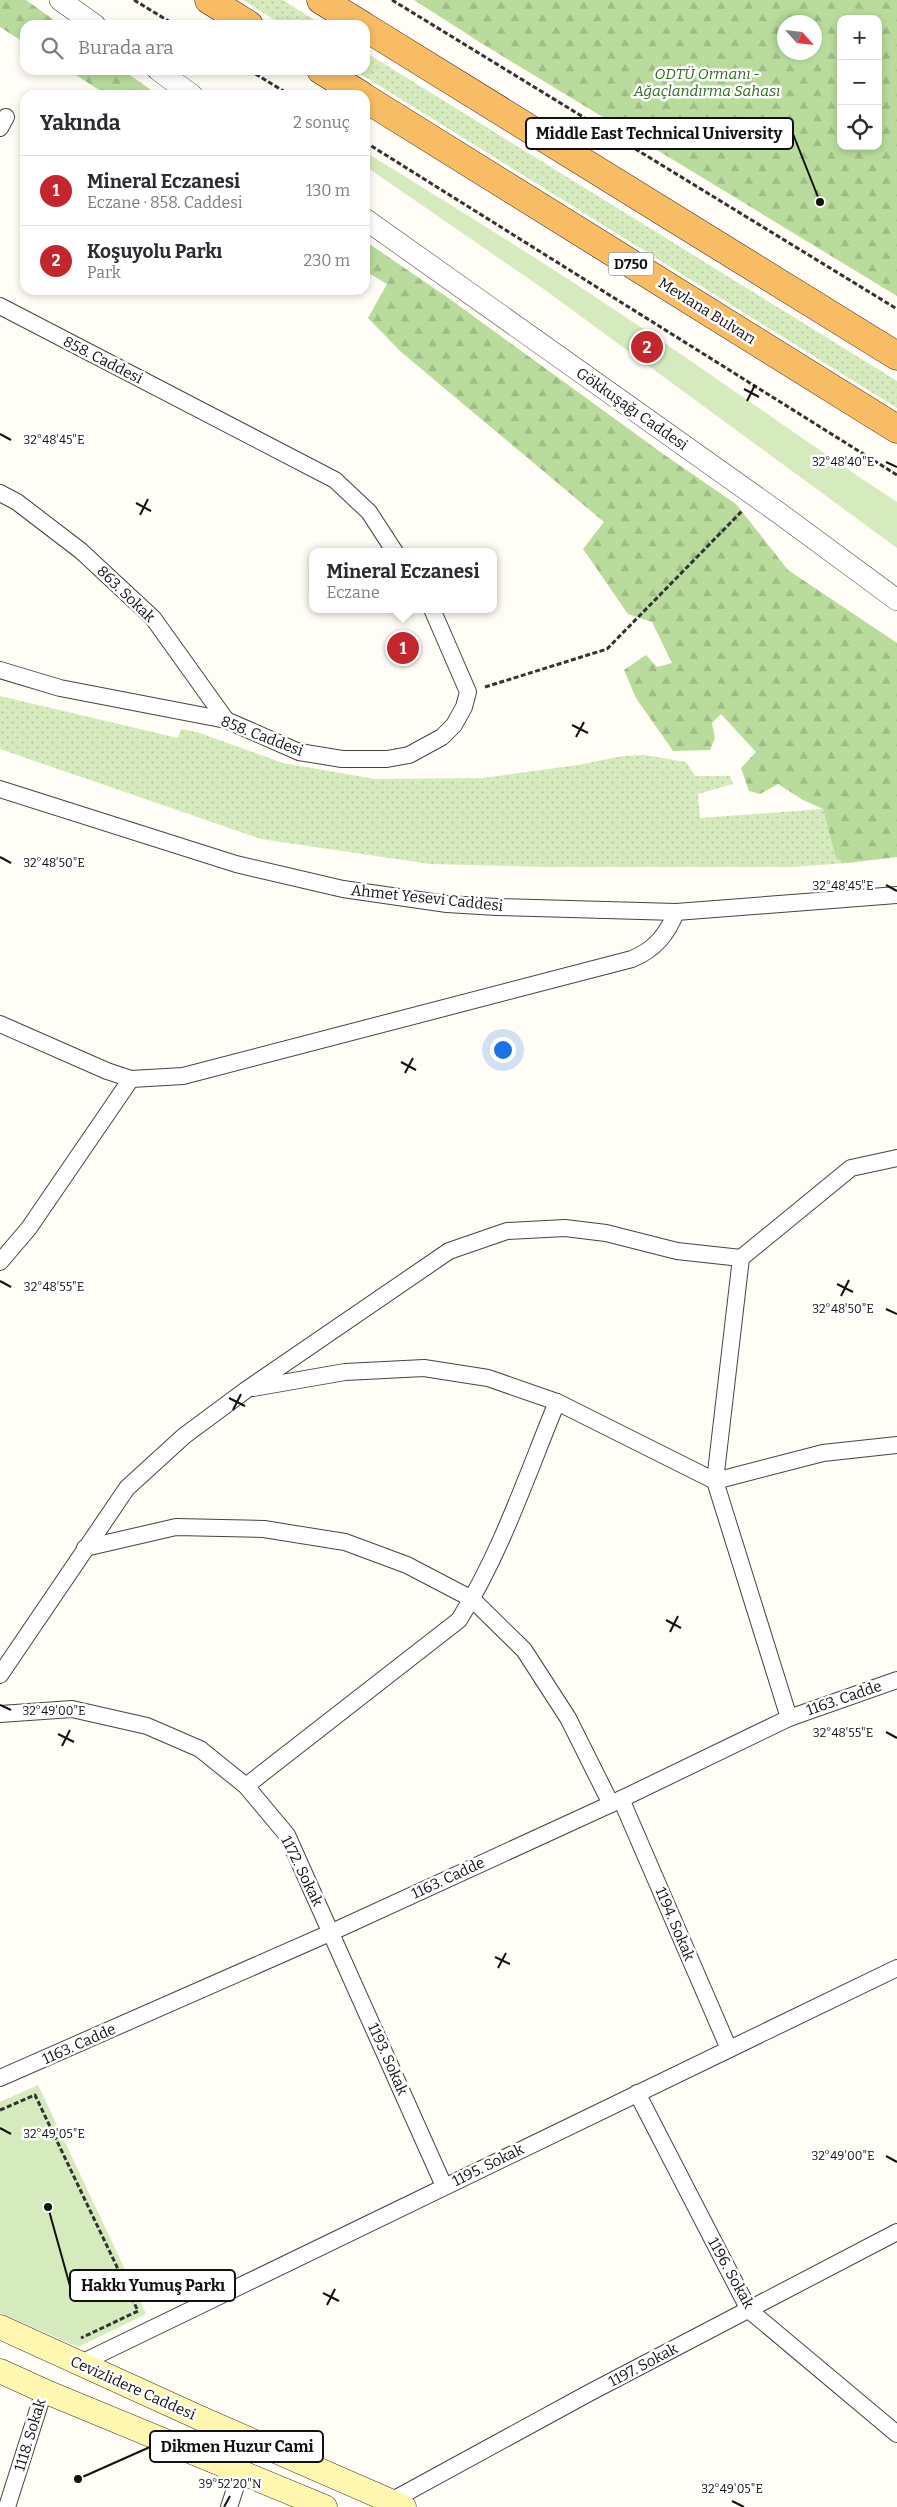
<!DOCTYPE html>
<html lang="tr">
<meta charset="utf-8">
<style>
body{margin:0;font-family:Bitter,serif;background:#f2f2f3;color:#2b2b33}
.controls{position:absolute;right:15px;top:15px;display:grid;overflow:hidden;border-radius:10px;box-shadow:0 2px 8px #0003}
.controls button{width:45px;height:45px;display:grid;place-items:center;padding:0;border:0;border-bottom:1px solid #e1e1e2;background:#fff;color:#2b2b33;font:25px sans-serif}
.compass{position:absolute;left:777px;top:15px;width:45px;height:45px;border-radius:50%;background:#fff;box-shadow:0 2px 8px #0003;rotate:117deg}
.you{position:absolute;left:502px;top:1049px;width:18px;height:18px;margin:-12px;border:4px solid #fff;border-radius:50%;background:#1a73e8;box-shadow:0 0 0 8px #1a73e833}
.badge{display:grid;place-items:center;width:32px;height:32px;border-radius:50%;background:#c4262e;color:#fff;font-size:16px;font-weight:700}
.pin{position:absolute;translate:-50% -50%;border:2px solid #fff;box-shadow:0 1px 5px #0006}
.popup{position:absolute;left:309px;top:548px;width:188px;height:65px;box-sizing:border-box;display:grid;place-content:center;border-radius:10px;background:#fff;filter:drop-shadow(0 1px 4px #0005);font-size:16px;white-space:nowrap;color:#7c7c81}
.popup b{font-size:19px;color:#2b2b33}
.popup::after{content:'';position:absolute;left:50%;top:100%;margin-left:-10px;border:10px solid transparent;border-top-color:#fff}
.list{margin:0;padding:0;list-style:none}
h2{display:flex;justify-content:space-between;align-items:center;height:65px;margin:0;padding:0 20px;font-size:21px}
h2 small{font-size:16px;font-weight:400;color:#7c7c81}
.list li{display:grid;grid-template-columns:32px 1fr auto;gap:15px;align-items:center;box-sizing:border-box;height:70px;padding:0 20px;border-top:1px solid #e1e1e2}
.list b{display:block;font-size:19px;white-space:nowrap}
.list p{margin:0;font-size:16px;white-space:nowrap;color:#7c7c81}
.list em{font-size:16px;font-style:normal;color:#7c7c81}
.icon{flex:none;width:28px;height:28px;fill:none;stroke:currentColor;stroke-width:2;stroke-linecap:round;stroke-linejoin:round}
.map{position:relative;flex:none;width:897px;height:2507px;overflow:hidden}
.search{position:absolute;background:#fff;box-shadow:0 2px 8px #0003;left:20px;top:20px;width:350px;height:55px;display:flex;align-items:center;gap:12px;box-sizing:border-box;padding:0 18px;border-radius:15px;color:#7c7c81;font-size:19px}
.panel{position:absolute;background:#fff;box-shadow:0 2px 8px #0003;left:20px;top:90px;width:350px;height:205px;border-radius:15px}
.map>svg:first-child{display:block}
.grass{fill:url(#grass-dots)}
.forest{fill:url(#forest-firs);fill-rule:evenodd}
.park{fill:#d5ebbd}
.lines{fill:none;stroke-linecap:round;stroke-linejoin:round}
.minor-casing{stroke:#444;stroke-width:18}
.tertiary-casing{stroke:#444;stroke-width:22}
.secondary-casing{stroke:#333;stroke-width:25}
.trunk-casing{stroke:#222;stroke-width:29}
.path{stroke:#333;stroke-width:3;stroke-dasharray:5 2.5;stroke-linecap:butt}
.minor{stroke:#fff;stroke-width:16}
.tertiary{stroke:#fff;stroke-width:21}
.secondary{stroke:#fff6b0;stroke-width:24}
.trunk{stroke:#f7bc64;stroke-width:28}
.ticks{fill:none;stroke:#111;stroke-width:2}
.labels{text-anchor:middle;stroke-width:5;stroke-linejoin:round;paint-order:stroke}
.shield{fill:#fff;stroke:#585858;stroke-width:1}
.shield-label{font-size:14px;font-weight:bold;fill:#111}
.park-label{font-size:15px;font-style:italic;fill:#2f6b1f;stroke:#fff}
.street-label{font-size:15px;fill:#111;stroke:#fff}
.ticks-label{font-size:12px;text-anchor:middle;fill:#111;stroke:#fff;stroke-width:5;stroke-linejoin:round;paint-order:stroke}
.leader{fill:none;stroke:#111;stroke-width:2}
.callout-dot{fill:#111;stroke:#fff;stroke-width:2}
.callout{fill:#fff;stroke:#111;stroke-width:2}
.callout-label{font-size:16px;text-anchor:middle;font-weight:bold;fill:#111}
</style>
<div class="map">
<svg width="897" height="2507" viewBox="0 0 897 2507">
<defs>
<pattern id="grass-dots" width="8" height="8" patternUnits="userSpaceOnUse" patternTransform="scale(1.25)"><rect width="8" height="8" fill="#d5ebbd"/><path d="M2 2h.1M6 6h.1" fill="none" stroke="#b6c8a1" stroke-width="1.8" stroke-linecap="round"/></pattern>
<pattern id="forest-firs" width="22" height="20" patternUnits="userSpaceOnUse" patternTransform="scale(1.25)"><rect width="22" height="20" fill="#b9dc9c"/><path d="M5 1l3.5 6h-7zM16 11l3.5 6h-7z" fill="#9ebc85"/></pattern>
</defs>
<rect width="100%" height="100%" fill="#fffdf5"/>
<g class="grass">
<path d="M243 0H283L322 25H283Z"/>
<path d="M365 52 897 381V408L354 70H365Z"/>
<path d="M0 696 178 738 181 729 197 732 283 763 375 779 483 778 578 765 623 756 645 755 686 762 695 776H730L733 784 698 794 700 818 823 809 836 859 847 863 794 867H543L430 864 261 839 0 749Z"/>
</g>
<g class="forest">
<path d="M0 0H26L61 25H25V43L0 27Z"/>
<path d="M414 0H897V296L481 43ZM841 19H878V146H841ZM784 22H814V52H784Z"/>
<path d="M68 70H123L158 95H107Z"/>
<path d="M365 241 447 297 666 456 736 504 788 570 897 643V857L847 863 836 859 823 809 803 800 778 784 760 794 749 791 741 768 756 752 721 714 712 723 715 738 710 750 673 751 636 698 624 670 646 655 657 667 672 663 652 622 628 614 583 549 604 522 400 351 368 318 387 284 365 271Z"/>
</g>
<g class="park">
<path d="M365 152C448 203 531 254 612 308 708 371 801 439 897 502V548L545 290 365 166Z"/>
<path d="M38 2085 146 2314 78 2347 0 2313V2102Z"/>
</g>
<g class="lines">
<g class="minor-casing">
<g id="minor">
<path d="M0 128 6 117"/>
<path d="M0 306 335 480 369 512 395 552"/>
<path d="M0 493 17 502 81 551 153 618 226 720"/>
<path d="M0 670 60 688 226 720 299 752 342 759H387L409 755 442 737 454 725 464 707 468 692 432 609"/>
<path d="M0 789 236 864 343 889 447 904 497 907 676 912 897 895"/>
<path d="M0 1024 107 1071 131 1079 183 1076 632 959C654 950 667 935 676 912"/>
<path d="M741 1258 715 1481 789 1718"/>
<path d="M0 1262 29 1228 131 1079"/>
<path d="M253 1388 345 1372 424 1368 488 1378 557 1402 715 1481 823 1453 897 1445"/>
<path d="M85 1548 176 1527 264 1529 345 1542 407 1565 472 1599 524 1650 568 1718 611 1804"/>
<path d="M0 1675 127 1488 184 1436 246 1390 449 1251 507 1231 565 1228 606 1233 677 1251 741 1258 851 1168 897 1158"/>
<path d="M0 1714 72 1709 147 1726 200 1749 246 1786 287 1835 444 2186"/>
<path d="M246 1786 459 1620C501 1553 527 1475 557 1402"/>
<path d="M621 1799 729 2049"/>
<path d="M0 2078 332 1932 611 1804 789 1718 897 1680"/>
<path d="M637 2093 749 2310 897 2434"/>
<path d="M79 2364 897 1968"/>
<path d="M391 2501 589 2393 897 2232"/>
<path d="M7 2507 44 2391"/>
<path d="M229 2507 241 2471"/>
</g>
</g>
<g class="tertiary-casing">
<g id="tertiary">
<path d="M60 0 95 25"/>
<path d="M158 70 192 95"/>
<path d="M365 219 779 513 897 600"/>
</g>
</g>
<g class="secondary-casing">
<g id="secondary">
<path d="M0 2327 200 2418 404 2507"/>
<path d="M0 2371 44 2391 325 2507"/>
</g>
</g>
<g class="trunk-casing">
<g id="trunk">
<path d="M209 0 249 25"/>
<path d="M321 0 362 25"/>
<path d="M365 27 897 356"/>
<path d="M321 70 361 95"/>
<path d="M365 98 897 429"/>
</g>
</g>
<g class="path">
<path d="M134 0 175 25"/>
<path d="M392 0 897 309"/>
<path d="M249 70 290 95"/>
<path d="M365 142 897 475"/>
<path d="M485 687 607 649 742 511"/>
<path d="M0 2110 35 2095 138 2311 81 2338"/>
</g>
<use href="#minor" class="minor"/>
<use href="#tertiary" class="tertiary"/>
<use href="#secondary" class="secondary"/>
<use href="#trunk" class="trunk"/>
</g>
<path class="ticks" d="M744 389 759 397M747 401 755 385M0 434 11 440M886 462 897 467M136 503 151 511M140 515 148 499M572 725 588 733M576 737 584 722M0 857 11 863M886 885 897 891M401 1062 416 1070M405 1073 413 1058M0 1281 11 1287M837 1284 853 1292M841 1296 849 1280M886 1309 897 1314M229 1398 245 1406M233 1410 241 1394M666 1620 681 1628M670 1632 678 1616M0 1705 11 1710M886 1732 897 1738M58 1734 74 1742M62 1746 70 1730M495 1957 510 1964M498 1968 506 1953M0 2128 11 2134M886 2156 897 2162M323 2293 339 2301M327 2305 335 2289M732 2501 744 2507M224 2507 230 2496"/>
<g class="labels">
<rect class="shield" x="608.5" y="252.5" width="45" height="23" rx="4"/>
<g class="shield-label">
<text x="631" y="269">D750</text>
</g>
<g class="park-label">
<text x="707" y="79">ODTÜ Ormanı -<tspan x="707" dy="17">Ağaçlandırma Sahası</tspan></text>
</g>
<g class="street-label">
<text transform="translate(707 311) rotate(32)" y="5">Mevlana Bulvarı</text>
<text transform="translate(103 360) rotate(27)" y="5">858. Caddesi</text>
<text transform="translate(632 409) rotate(35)" y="5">Gökkuşağı Caddesi</text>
<text transform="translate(126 594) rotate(44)" y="5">863. Sokak</text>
<text transform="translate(262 736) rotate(21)" y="5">858. Caddesi</text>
<text transform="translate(427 898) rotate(6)" y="5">Ahmet Yesevi Caddesi</text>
<text transform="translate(844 1698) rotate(-19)" y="5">1163. Cadde</text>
<text transform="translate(302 1871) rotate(64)" y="5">1172. Sokak</text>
<text transform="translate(448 1878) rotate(-25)" y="5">1163. Cadde</text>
<text transform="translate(675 1924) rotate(67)" y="5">1194. Sokak</text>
<text transform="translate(79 2044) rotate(-24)" y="5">1163. Cadde</text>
<text transform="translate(388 2059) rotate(66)" y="5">1193. Sokak</text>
<text transform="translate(488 2165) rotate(-26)" y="5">1195. Sokak</text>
<text transform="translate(731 2273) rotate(61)" y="5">1196. Sokak</text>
<text transform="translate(643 2365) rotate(-28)" y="5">1197. Sokak</text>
<text transform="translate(133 2388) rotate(24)" y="5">Cevizlidere Caddesi</text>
<text transform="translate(30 2435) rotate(-73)" y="5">1118. Sokak</text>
</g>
</g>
<g class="ticks-label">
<text x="54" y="444">32°48'45"E</text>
<text x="843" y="466">32°48'40"E</text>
<text x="54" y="867">32°48'50"E</text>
<text x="843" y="890">32°48'45"E</text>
<text x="54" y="1291">32°48'55"E</text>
<text x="843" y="1313">32°48'50"E</text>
<text x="54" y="1715">32°49'00"E</text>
<text x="843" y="1737">32°48'55"E</text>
<text x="54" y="2138">32°49'05"E</text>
<text x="843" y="2160">32°49'00"E</text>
<text x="230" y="2488">39°52'20"N</text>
<text x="732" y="2493">32°49'05"E</text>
</g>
<path class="leader" d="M820 202L793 134M48 2207L70 2286M78 2479L150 2447"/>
<g class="callout-dot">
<circle cx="820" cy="202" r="5"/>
<circle cx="48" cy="2207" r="5"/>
<circle cx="78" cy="2479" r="5"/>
</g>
<g class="callout">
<rect x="526" y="118" width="267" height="31" rx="5"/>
<rect x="70" y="2270" width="165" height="31" rx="5"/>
<rect x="150" y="2431" width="173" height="31" rx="5"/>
</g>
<g class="callout-label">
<text x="659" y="139">Middle East Technical University</text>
<text x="153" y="2291">Hakkı Yumuş Parkı</text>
<text x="237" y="2452">Dikmen Huzur Cami</text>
</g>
</svg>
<div class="controls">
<button>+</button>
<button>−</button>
<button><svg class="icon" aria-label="locate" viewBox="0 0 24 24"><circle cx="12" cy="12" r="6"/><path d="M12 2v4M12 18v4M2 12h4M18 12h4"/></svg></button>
</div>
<svg class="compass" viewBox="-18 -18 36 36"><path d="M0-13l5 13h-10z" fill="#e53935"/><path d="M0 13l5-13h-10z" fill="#7c7c81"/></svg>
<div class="you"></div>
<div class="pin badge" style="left:403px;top:648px">1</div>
<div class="popup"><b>Mineral Eczanesi</b>Eczane</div>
<div class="pin badge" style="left:647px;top:347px">2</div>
<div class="search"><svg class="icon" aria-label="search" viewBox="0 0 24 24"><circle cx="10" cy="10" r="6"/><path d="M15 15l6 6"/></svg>Burada ara</div>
<section class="panel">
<h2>Yakında<small>2 sonuç</small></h2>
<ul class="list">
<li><span class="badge">1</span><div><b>Mineral Eczanesi</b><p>Eczane · 858. Caddesi</p></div><em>130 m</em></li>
<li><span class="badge">2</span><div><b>Koşuyolu Parkı</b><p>Park</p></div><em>230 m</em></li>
</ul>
</section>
</div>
